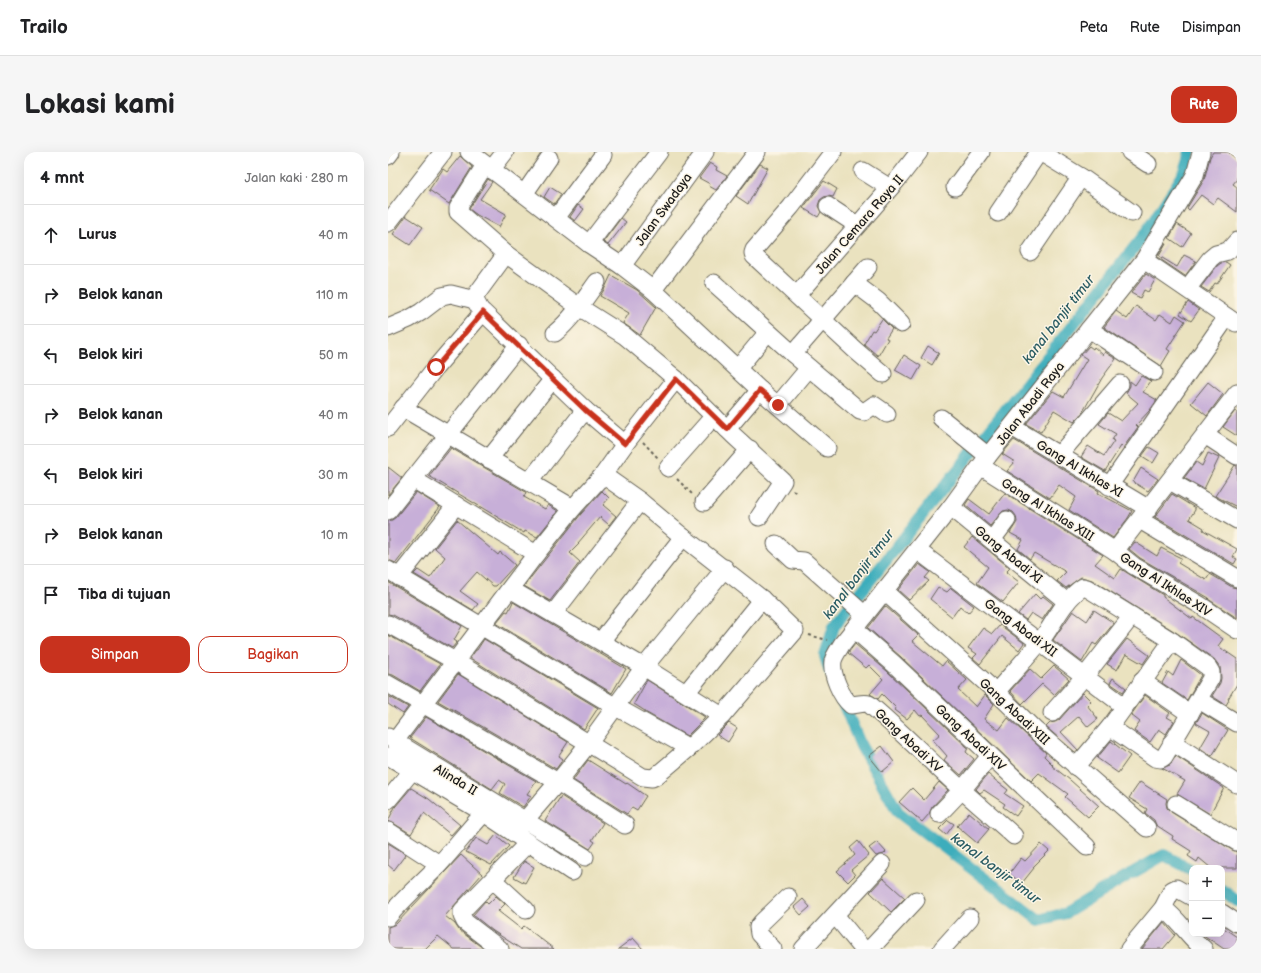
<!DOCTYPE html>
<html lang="id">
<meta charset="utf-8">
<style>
body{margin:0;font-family:"Balsamiq Sans",sans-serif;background:#f6f6f6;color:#202124}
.controls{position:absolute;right:12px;bottom:12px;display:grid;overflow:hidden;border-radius:8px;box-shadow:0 4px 16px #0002}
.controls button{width:36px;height:36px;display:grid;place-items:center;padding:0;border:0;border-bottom:1px solid #e0e0e0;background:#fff;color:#202124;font:20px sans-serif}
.stop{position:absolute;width:12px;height:12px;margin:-9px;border:3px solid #c8321e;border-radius:50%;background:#fff}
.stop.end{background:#c8321e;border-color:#fff;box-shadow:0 1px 4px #0008}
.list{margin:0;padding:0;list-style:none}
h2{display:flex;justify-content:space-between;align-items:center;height:52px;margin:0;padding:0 16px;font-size:17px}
h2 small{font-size:13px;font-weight:400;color:#757577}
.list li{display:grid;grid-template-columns:26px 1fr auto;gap:12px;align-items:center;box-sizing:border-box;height:60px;padding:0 16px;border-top:1px solid #e0e0e0}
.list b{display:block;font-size:15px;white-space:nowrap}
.list em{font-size:13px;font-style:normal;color:#757577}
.actions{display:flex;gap:8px;padding:12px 16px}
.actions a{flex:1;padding:9px 0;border:1px solid #c8321e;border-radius:12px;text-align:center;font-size:14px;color:#c8321e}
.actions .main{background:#c8321e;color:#fff}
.icon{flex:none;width:22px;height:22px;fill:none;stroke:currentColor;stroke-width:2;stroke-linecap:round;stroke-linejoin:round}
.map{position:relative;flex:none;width:849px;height:797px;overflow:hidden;border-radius:12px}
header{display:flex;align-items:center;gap:24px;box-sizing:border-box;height:56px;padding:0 20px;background:#fff;border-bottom:1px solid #e0e0e0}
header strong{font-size:19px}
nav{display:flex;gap:22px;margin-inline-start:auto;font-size:14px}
.intro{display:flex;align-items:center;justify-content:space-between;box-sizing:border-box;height:96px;padding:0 24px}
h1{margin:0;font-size:28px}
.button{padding:10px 18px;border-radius:12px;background:#c8321e;color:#fff;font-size:14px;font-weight:700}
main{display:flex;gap:24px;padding:0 24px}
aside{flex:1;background:#fff;border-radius:12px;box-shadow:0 4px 16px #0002}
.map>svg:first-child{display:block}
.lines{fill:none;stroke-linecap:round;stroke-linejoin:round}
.canal{stroke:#3eadbc;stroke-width:12}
.building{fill:#c7afd8}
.minor-casing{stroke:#646155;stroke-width:19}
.path{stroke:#646155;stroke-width:2;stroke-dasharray:3 3;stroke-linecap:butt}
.minor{stroke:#fff;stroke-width:17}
.route{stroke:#c8321e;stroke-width:5}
.labels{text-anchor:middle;stroke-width:3;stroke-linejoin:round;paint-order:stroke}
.street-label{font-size:13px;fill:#1c1c1c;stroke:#fcf5e5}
.water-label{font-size:14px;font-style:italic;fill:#2b5d64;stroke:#fcf5e5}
</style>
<header>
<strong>Trailo</strong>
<nav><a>Peta</a><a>Rute</a><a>Disimpan</a></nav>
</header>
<div class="intro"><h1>Lokasi kami</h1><a class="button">Rute</a></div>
<main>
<aside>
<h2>4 mnt<small>Jalan kaki · 280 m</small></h2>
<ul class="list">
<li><svg class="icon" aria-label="ahead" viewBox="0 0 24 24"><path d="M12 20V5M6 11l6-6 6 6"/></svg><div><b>Lurus</b></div><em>40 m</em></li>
<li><svg class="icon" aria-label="right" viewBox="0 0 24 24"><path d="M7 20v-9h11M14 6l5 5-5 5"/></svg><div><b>Belok kanan</b></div><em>110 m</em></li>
<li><svg class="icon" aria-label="left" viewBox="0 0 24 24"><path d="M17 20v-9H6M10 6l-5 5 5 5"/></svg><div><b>Belok kiri</b></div><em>50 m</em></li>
<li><svg class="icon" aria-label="right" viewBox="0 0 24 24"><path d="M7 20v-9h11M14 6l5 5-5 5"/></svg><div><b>Belok kanan</b></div><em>40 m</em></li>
<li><svg class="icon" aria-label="left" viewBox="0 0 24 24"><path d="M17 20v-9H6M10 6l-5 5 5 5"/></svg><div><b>Belok kiri</b></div><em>30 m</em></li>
<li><svg class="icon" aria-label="right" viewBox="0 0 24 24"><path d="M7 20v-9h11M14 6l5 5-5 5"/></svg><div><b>Belok kanan</b></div><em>10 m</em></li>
<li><svg class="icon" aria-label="arrive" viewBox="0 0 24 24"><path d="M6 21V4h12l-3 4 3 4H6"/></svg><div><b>Tiba di tujuan</b></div></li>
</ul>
<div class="actions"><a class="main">Simpan</a><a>Bagikan</a></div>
</aside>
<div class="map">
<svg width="849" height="797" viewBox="0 0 849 797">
<rect width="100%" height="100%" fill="#fcf5e5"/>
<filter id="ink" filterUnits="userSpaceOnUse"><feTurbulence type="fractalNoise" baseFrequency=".025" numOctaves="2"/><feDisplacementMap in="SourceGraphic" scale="8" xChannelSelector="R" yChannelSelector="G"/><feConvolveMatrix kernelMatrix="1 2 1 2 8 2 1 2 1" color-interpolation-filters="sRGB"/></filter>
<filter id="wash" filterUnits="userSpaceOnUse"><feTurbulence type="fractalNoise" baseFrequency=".012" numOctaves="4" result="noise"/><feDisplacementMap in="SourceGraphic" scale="16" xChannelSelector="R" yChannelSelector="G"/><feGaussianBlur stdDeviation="0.9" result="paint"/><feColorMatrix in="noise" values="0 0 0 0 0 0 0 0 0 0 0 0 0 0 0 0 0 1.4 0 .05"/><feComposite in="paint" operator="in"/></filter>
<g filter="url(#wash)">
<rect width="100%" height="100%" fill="#eae2bf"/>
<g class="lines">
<g class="canal">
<path d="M442 520 437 504 446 474 757 82 797 20 802 0"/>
<path d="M453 546 473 594 510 660 651 768 678 761 739 724 776 703 804 718"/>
<path d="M834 738 849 749"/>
</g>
</g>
<g id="blocks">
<g class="building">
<path d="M825 0H840L849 7V27L845 32 849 35V60L830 46 825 52 813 43 801 58 799 56 816 28 822 5Z"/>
<path d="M72 4 84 15 61 52 41 38 55 17 59 20Z"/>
<path d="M322 11 329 15 328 18 339 24 328 38 321 34 322 32 311 26Z"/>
<path d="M372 12 380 16 360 52 348 44Z"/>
<path d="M100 27 104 30 92 47 118 62 111 75 89 63 81 57Z"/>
<path d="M436 29 449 37 445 45 440 44 436 45 432 48 430 54 433 60 430 65 415 56Z"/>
<path d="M162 35 173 42 166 52 156 45Z"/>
<path d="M190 53 196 57 187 69 182 65Z"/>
<path d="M18 64 35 75 22 93 5 82Z"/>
<path d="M233 66 238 70 220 93 215 90Z"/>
<path d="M789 72 803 81 794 95 781 86Z"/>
<path d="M777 92H778L771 104 789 115 796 103 808 109 797 124 769 105Z"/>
<path d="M838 110 842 113 829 132 827 131 821 140 813 135 829 114 833 111Z"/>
<path d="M758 122 767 128 760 140 756 138 752 146 743 141Z"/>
<path d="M223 123 249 138 268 155 252 183 235 171 241 161 212 144 217 136Z"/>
<path d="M800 150 811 158 803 169 792 162Z"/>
<path d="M748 154 768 168 772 162 784 170 788 163 797 169 779 197 782 199 773 214 716 175 728 159 739 167Z"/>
<path d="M494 167 504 177 498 186 500 187 490 204 476 192 484 178 486 179Z"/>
<path d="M540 194 551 201 544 213 533 206Z"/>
<path d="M701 194 705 197 706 195 715 203 717 200 728 207 714 226 693 263 686 270 666 258 653 280 638 272 665 239 676 245 699 207 693 203Z"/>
<path d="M516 203 533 214 525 228 507 218Z"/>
<path d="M753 224 763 229 755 240 769 248 762 258 748 273 750 275 735 296 733 294 717 319 693 305 700 294 716 304 726 289 724 288 728 282 711 272 720 261 733 269 750 251 738 241 742 234V229L747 233Z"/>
<path d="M820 230 835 242 819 264 803 251Z"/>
<path d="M847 259 849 260V284L835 275Z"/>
<path d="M626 288 711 339 710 341 744 359 740 366 725 386 681 358 688 345 671 333 662 346 619 319 627 310 614 302Z"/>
<path d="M761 295 771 301 765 311 754 304Z"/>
<path d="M63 296 138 340 136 345 157 357 160 353 170 359 149 385 137 379 136 381 41 324Z"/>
<path d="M820 301 831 306 816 337 796 326 808 310 814 314Z"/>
<path d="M847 313 849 314V355L827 344Z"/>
<path d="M0 315 14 326 0 343Z"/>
<path d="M753 316 770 327 760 339 745 330Z"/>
<path d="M214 339 221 346 215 353 228 364 221 373 212 365 190 391 191 392 182 401 192 410 162 449 136 434 193 362Z"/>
<path d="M28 340 52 355 8 411 0 408V369L4 368 8 365Z"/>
<path d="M617 341 715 403 707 412 727 426 733 417 775 443V445L804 467 805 465 835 487 830 494 849 507V532L840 547 841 548 838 553 824 544 832 531 833 526 832 515 826 507 789 481 704 428 693 425 678 436 669 429 678 420 646 401 642 407 630 397 635 388 622 381 629 370 628 364 625 360 620 358 615 359 602 374 577 353 581 347 601 362Z"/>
<path d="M784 342 807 356V358L801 367 816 376 815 378 849 397 845 405 849 407 846 412 767 365Z"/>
<path d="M69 368 110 403 112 400 127 413 108 434H105L89 420 72 439 90 452 85 458 26 422 30 418 42 426 57 405 47 396Z"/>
<path d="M584 385 622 416 618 420 631 430 615 450 589 431 600 415 576 395Z"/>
<path d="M747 390 769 404 773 396 793 406 790 411 818 428 822 422 844 435 849 436V466L820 447 821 446 752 406 741 397Z"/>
<path d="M531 412 542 420 537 426 541 429 521 448 510 438Z"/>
<path d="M0 430 74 474 66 488 69 490 64 496 5 463 0 462Z"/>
<path d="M550 435 559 440 563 436 586 454 580 461 572 454 564 465 542 447Z"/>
<path d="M647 442 652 447 655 444 665 452 654 468 643 461 638 468 630 462Z"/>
<path d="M125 450 238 517 224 541 108 471 118 459 120 460Z"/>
<path d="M497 454 530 483 524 489 554 514 558 509 579 528 570 538 588 555 597 543 606 552 596 567 611 578 620 566 658 601 656 604 665 613 664 614 682 628 711 654 700 665 677 645 680 642 651 621 643 629 513 505 480 476Z"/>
<path d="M706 458 726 471 708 493 705 491 694 510 665 488 685 459 699 469Z"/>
<path d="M612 473 636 491 631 498 614 484 592 512 585 506 589 502 580 496 595 476 604 482Z"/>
<path d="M0 483 52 512 32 539 5 523 0 522Z"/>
<path d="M96 487 210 556 196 577 82 506 88 498H89Z"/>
<path d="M739 487 761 503 755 512 738 502 729 518 719 512Z"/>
<path d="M467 492 499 519 580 596 578 600 586 607 573 623 556 608 559 604 545 588 552 582 534 563 532 564 527 558 519 567 507 558 508 556 494 542 490 547 482 542 495 527 481 513 478 516 460 501Z"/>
<path d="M793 508 813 523 799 548 774 531 780 520 785 524Z"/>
<path d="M666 514 681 527 666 543 654 532 634 552 622 539 642 517 653 527Z"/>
<path d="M70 522 180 590 171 604 175 607 168 617 50 549Z"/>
<path d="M725 526 738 536 735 540 722 531Z"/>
<path d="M259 528 317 565 316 567 299 584 257 560V559L246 552Z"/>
<path d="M695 541 703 549 699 553 710 567 700 575 691 564 673 580 690 598 687 600 658 575 662 571 667 570 671 568Z"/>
<path d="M757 543 782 561 779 565 786 569 778 582 771 577 762 590 746 579 752 570 743 563Z"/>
<path d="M0 544 20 555 15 562 0 552Z"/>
<path d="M814 561 840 578 824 604 812 596 822 579 808 571Z"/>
<path d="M38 565 148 629 139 642 143 644 135 655 112 641 117 632 111 628 104 637 22 586Z"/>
<path d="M341 571 349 576 340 590 329 583Z"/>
<path d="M723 589 742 604 730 621 709 606Z"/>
<path d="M494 594 506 610 494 620 481 604Z"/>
<path d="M788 604 836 636 822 662 789 642 797 629 774 616 782 613Z"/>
<path d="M200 608 238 632 239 631 258 644 249 658 244 655 239 662 185 628Z"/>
<path d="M600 622 607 628 620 638 617 642 635 654 628 664 615 655 617 652 596 638 592 641 588 637Z"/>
<path d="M551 630 560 638 544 655 541 662 534 670 511 650 524 636 536 648Z"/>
<path d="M752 630 779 647 778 651 779 656 783 660 844 698 849 700V716H823L811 706 809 710 800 704 803 699 784 687 785 684 768 673 766 668 757 661 759 657 741 646Z"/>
<path d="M23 636 41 647 72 673 63 683 36 661 23 682 5 671 0 669 7 655Z"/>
<path d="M173 644 215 671 204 688 207 690 202 697 157 669Z"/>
<path d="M581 660 601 677 589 691 569 674Z"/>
<path d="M560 668 566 672 558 683 551 677Z"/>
<path d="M108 683 121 694 103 713 78 700 88 686 100 693Z"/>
<path d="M470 689 481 703 463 718 467 723 460 730 449 719 467 703 462 696Z"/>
<path d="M489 690 498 700 496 702 488 704 481 696Z"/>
<path d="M0 691 18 702 6 718 0 713Z"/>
<path d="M653 692 661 699 645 715 646 716 634 731 621 722 633 706 637 709Z"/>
<path d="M73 703 94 722 57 764 67 772 71 778 96 797H66L50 784 37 797H0V775L8 772Z"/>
<path d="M136 709 146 715 137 731 126 725Z"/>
<path d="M495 726 517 746 503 760 482 740Z"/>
<path d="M108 744 117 752 110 759 133 777 136 774 166 797H133L105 779 85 763 97 749 100 752Z"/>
<path d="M415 747 422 755 413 763 406 755Z"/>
<path d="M776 770 787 783 775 797H754Z"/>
<path d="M834 775 849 785V797H836L814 782H834Z"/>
<path d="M245 786 255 797H230Z"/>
</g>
</g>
</g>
<g filter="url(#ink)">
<use href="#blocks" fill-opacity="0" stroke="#646155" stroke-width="1"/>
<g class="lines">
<g class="minor-casing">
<g id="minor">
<path d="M81 0 201 92 234 114 265 138 372 238 439 296"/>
<path d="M445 0 403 55 366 98 365 101 366 104 467 198 495 222"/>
<path d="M652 0 693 25 744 61"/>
<path d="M742 0 760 12"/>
<path d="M0 4 3 0"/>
<path d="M97 13 70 56V60L118 102 191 155 237 184 288 227 345 283 395 329 371 365"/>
<path d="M103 18 117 0"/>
<path d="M475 19 502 36"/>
<path d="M567 35 593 0"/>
<path d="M136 42 161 6"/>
<path d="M440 54 469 73"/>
<path d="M610 61 651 0"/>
<path d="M168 66 215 3"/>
<path d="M0 71 55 0"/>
<path d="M201 92 271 0"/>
<path d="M642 100 693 25"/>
<path d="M756 108 848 171"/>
<path d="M234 114 317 0"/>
<path d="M480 115 405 202 472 259 476 260 486 253 499 262"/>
<path d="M326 131 405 202"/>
<path d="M466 131 490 149 513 172"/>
<path d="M799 137 822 107 828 102 840 99 849 89"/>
<path d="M265 138 369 0"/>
<path d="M409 143 510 27 531 0"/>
<path d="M92 157 87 148 88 143 118 102"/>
<path d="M0 176 21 167 33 160 54 144 63 142 87 148"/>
<path d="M701 177 766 220"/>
<path d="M167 181C184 167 196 148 209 130"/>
<path d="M350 216 380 180"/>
<path d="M390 253 421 216"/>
<path d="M15 256 185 356"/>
<path d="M553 266 600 304"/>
<path d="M624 275 761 357"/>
<path d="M0 276 48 215 95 160 197 258 237 292"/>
<path d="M339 277 372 238"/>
<path d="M817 283 849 304"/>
<path d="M671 303 732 232"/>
<path d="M101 307 165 227"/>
<path d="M594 315 727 399 746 414 812 453 849 478"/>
<path d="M280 316 326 264"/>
<path d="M25 327 148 402"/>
<path d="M782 329 849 368"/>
<path d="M141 330 197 258"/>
<path d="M721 334 839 165"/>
<path d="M316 350 362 297"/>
<path d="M563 355 679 450"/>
<path d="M0 359 131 193"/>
<path d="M752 368 849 426"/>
<path d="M604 388 619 368"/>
<path d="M388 392 405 408 416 409 477 463"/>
<path d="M529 398 736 554"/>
<path d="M727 399 849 241"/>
<path d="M0 418 228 555 301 596"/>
<path d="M11 425 68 353"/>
<path d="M122 437 256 515 334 564"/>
<path d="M496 439 608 540 648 579 759 676"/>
<path d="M165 462 252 349"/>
<path d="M0 472 67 509 255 625 264 626 268 624 301 596 334 564 407 479 374 447 295 385 252 349 215 323"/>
<path d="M466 477 506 512 699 695"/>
<path d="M213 489 295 385"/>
<path d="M754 529 802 562"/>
<path d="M0 532 170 630 237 673"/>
<path d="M608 540C622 524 637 508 651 491 666 472 675 448 695 435L699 436 784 489 820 515 823 520V526L776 605 773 607 767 606 722 575"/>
<path d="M298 541 374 447"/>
<path d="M811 548 849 571"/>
<path d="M664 561 697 524 744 464"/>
<path d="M0 585 197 705"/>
<path d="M7 589 148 402 185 356 215 323 237 292 288 227"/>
<path d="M784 590 849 632"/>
<path d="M0 604 96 661 184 720"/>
<path d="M688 615 722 575 784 489"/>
<path d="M0 648 24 619"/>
<path d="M788 652 849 690"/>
<path d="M551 662 574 638 602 604"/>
<path d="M0 679 51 712"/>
<path d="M126 681 170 630 201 591 256 515 337 416"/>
<path d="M626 684C609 668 590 653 573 637 542 609 513 579 481 552 475 550 469 553 463 553 453 545 443 522 445 509 446 504 451 497 454 492L563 355 600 304 756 108 807 23 813 0"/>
<path d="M105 728 138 758"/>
<path d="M775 756C791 767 800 785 816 797"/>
<path d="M834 761 849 771"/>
<path d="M447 763 475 797"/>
<path d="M0 765C14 748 31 733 47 717 64 699 79 679 96 661"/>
<path d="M112 797 77 770 74 764V759L140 691"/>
<path d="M385 797 371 782 370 775 374 770 400 745"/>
<path d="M415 797 494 712"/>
<path d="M482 797 528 748"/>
<path d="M554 797 582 766"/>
<path d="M741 797 775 756 784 738 788 736 804 745"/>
</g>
</g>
<g class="path">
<path d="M255 290 270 306"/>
<path d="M289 327 304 342"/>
<path d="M405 338 409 342"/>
<path d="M421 483 439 488"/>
</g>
<use href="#minor" class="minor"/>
</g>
</g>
<g class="lines" filter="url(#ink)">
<path class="route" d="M48 215 95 160 197 258 237 292 288 227 339 277 372 238 390 253"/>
</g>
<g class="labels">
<g class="street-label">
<text transform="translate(275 57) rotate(-54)" y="5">Jalan Swadaya</text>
<text transform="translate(471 72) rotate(-49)" y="5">Jalan Cemara Raya II</text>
<text transform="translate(642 251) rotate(-52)" y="5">Jalan Abadi Raya</text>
<text transform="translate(692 316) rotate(31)" y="5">Gang Al Ikhlas XI</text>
<text transform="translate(660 357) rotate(32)" y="5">Gang Al Ikhlas XIII</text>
<text transform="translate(621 402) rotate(39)" y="5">Gang Abadi XI</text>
<text transform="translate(778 432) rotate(33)" y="5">Gang Al Ikhlas XIV</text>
<text transform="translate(633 475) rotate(37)" y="5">Gang Abadi XII</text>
<text transform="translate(627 559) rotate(43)" y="5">Gang Abadi XIII</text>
<text transform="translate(583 585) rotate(43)" y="5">Gang Abadi XIV</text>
<text transform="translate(521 588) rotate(43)" y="5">Gang Abadi XV</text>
<text transform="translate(68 627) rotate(31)" y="5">Alinda II</text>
</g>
<g class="water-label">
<text transform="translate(670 167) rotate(-52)" y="5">kanal banjir timur</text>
<text transform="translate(470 422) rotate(-53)" y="5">kanal banjir timur</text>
<text transform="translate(608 716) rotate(37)" y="5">kanal banjir timur</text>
</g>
</g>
</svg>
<div class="controls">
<button>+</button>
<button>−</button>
</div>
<div class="stop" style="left:48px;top:215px"></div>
<div class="stop end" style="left:390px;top:253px"></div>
</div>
</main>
